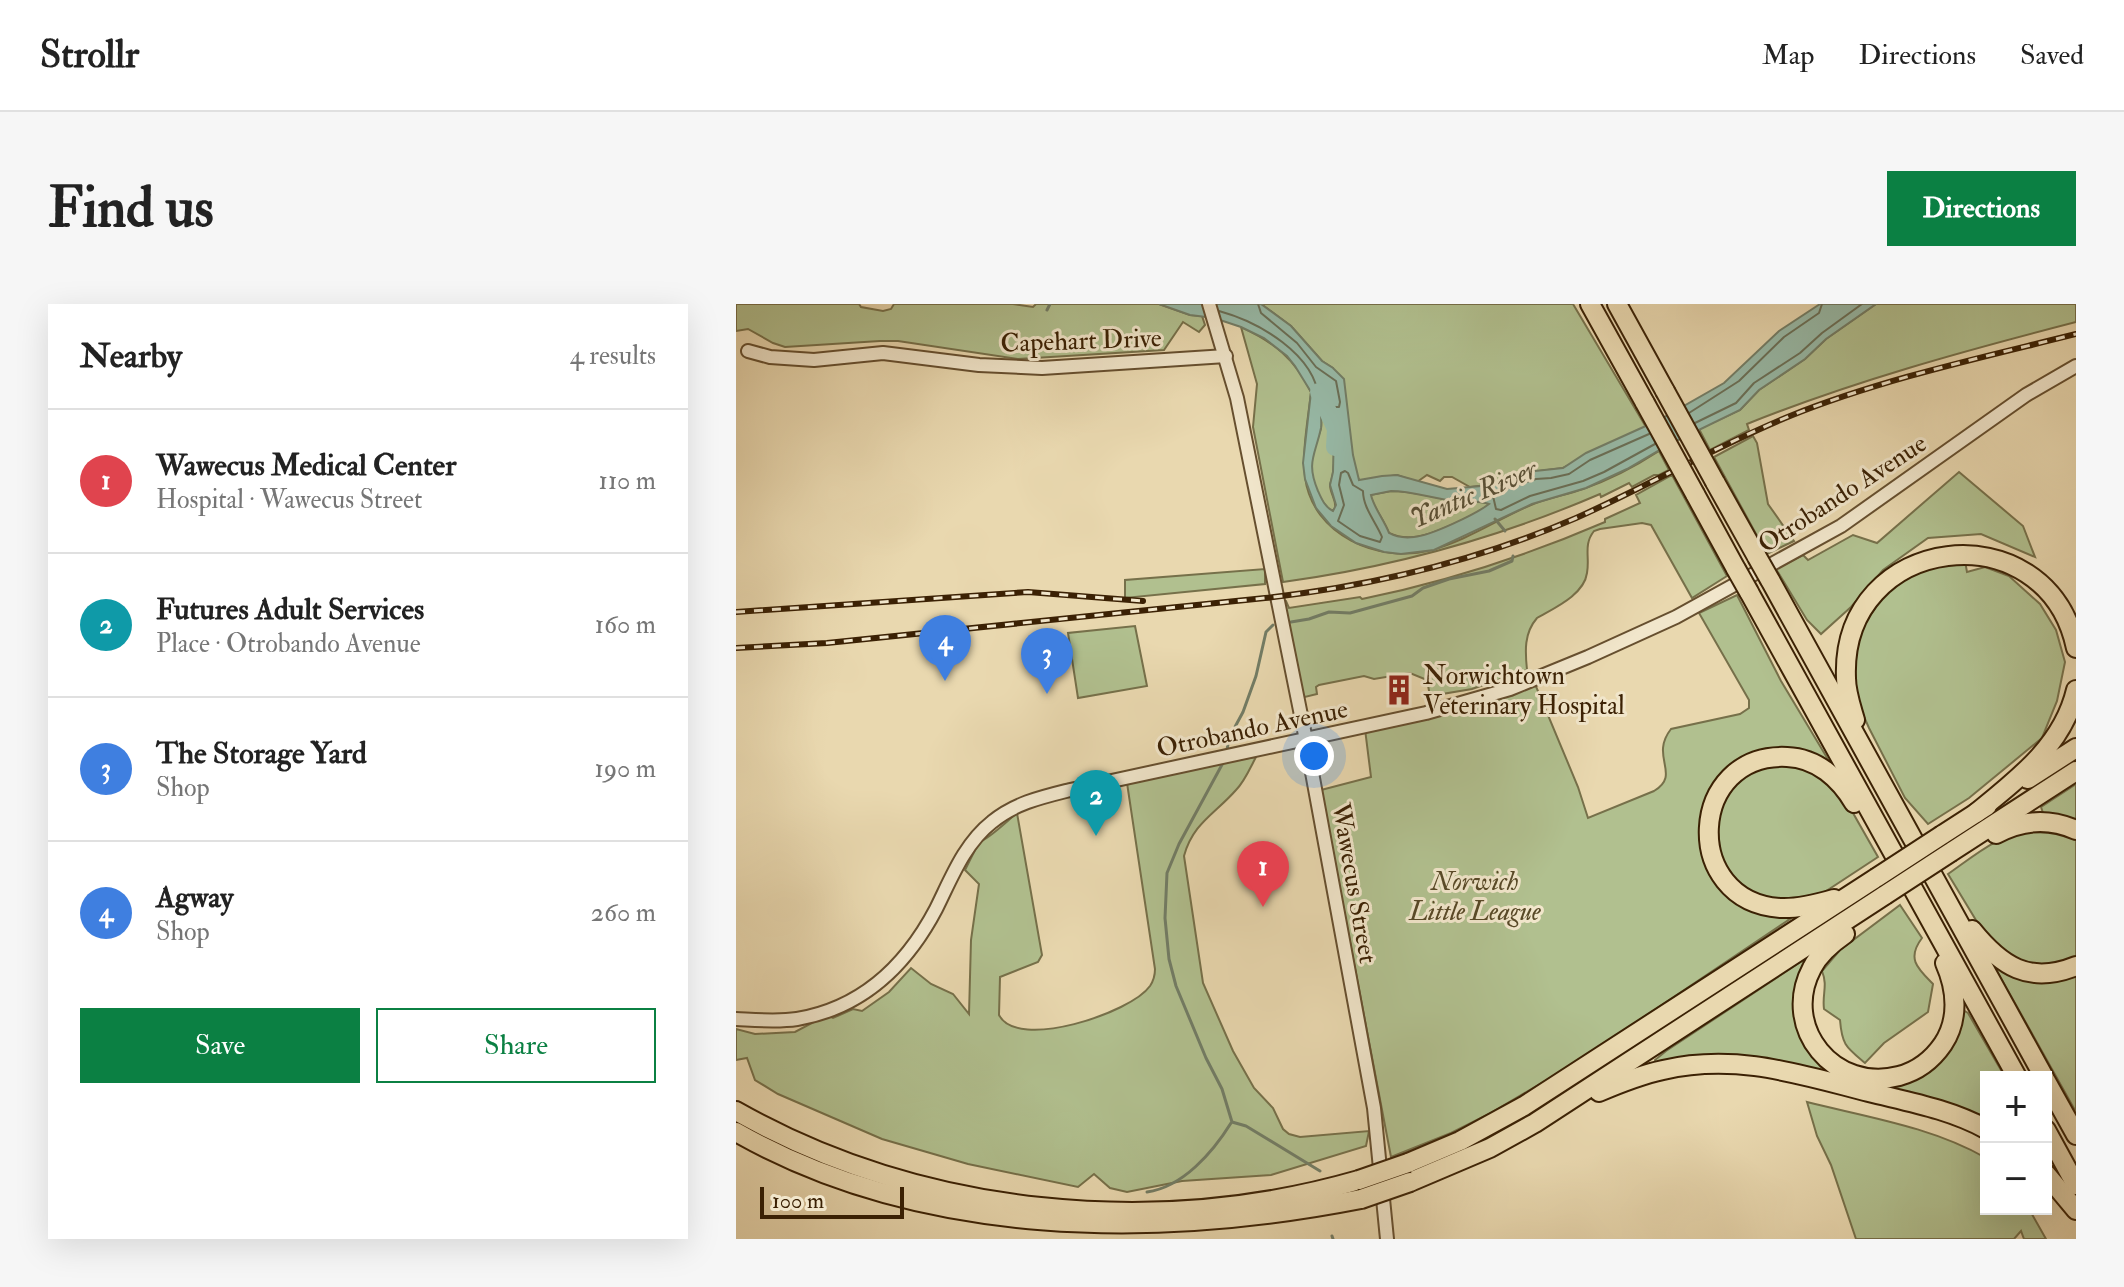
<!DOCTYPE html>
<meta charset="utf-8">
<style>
body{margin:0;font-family:"IM FELL Double Pica",serif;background:#f6f6f6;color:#222}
.controls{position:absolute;right:24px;bottom:24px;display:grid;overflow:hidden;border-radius:0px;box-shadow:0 8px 32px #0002}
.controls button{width:72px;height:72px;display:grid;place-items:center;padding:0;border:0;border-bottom:2px solid #e0e0e0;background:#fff;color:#222;font:40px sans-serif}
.scale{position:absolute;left:24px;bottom:20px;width:144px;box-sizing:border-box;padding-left:8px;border:4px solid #3b2104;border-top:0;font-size:22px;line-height:28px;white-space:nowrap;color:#3b2104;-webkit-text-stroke:6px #f1e6cb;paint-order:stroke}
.you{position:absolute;left:578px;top:452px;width:28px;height:28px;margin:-20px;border:6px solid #fff;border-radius:50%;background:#1a73e8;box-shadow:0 0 0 12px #1a73e833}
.badge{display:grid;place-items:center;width:52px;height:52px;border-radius:50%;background:#0b8043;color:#fff;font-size:26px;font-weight:700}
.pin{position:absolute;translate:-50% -66px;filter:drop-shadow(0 2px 4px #0008)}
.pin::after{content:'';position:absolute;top:42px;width:28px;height:24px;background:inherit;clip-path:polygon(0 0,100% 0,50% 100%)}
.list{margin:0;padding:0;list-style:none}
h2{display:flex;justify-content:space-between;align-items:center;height:104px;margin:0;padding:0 32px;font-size:34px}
h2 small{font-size:26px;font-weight:400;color:#767676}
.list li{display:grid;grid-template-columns:52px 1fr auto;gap:24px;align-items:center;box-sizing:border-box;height:144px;padding:0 32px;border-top:2px solid #e0e0e0}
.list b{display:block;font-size:30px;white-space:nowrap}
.list p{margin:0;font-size:26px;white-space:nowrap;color:#767676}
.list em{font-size:26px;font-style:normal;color:#767676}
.actions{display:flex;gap:16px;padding:24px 32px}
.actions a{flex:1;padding:18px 0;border:2px solid #0b8043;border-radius:0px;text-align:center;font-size:28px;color:#0b8043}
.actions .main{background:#0b8043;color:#fff}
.map{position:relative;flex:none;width:1340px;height:935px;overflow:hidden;border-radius:0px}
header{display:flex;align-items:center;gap:48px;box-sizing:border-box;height:112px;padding:0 40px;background:#fff;border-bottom:2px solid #e0e0e0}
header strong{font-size:38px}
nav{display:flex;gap:44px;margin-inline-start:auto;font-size:28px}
.intro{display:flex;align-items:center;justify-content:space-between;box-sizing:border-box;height:192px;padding:0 48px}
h1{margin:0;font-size:56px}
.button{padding:20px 36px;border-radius:0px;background:#0b8043;color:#fff;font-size:28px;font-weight:700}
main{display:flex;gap:48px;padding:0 48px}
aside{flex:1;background:#fff;border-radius:0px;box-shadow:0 8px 32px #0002}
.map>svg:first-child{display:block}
.green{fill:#b1c08f;stroke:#76704a;stroke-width:2}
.water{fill:#97baa8;stroke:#727d66;stroke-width:2;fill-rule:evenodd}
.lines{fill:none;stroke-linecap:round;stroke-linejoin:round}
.shore{stroke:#696e56;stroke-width:2}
.stream{stroke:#727d66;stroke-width:3}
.river{stroke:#97baa8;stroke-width:18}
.minor-casing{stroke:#664f2f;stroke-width:16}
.highway-casing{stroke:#3b2104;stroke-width:22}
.minor{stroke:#f1e6cb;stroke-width:12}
.highway{stroke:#e9d8af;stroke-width:18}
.rail-casing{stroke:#3b2104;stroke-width:6}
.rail{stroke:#f1e6cb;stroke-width:3;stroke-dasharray:9;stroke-linecap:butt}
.highway-bridge-casing{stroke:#3b2104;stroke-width:22;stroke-linecap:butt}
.highway-bridge{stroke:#e9d8af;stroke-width:18}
.labels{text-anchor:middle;stroke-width:6;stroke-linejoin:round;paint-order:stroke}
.street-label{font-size:26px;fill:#3b2104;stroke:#f1e6cb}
.poi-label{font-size:26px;fill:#3b2104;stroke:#f1e6cb;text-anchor:start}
.park-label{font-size:26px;font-style:italic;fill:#584927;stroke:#f1e6cb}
.water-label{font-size:28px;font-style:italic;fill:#574f35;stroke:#f1e6cb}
</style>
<header>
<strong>Strollr</strong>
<nav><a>Map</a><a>Directions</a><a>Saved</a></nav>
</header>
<div class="intro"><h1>Find us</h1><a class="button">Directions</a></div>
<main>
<aside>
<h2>Nearby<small>4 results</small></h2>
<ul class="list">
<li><span class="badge" style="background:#e0444e">1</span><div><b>Wawecus Medical Center</b><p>Hospital · Wawecus Street</p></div><em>110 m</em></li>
<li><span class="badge" style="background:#0f9aa8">2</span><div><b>Futures Adult Services</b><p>Place · Otrobando Avenue</p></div><em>160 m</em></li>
<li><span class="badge" style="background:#3f7fe0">3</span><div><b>The Storage Yard</b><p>Shop</p></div><em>190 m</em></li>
<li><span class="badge" style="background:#3f7fe0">4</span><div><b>Agway</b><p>Shop</p></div><em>260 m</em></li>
</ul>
<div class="actions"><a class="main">Save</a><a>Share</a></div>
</aside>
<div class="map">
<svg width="1340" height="935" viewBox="0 0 1340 935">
<rect width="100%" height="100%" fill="#e9d8af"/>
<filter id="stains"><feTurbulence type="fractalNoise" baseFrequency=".0025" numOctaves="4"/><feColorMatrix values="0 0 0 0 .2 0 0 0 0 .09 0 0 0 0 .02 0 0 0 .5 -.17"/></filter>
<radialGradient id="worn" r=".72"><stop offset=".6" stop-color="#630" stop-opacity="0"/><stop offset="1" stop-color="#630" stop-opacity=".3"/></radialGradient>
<g class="green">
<path d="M0 0H123L125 3 147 7 155 5 158 0H277L297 3 300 0H423L454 11 466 12 469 21 463 28 447 18 428 46 282 55 162 37H144L49 43 37 39 12 25 0 27Z"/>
<path d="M525 0H837L910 123 827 164 803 167 751 181 734 183 716 173H708L704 177 691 171 681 178 661 171 624 177 619 170 597 64 586 57 555 22Z"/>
<path d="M1140 0H1340V18C1228 47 1118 77 1011 120L1013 126 974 146 963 125 1004 106 1023 86 1069 55 1090 35Z"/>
<path d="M505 23C538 38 559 55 575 88 572 116 566 145 569 173 576 231 643 260 695 246 730 237 762 215 795 201 811 194 830 191 847 185 874 176 900 162 923 147L933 166 923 171H918L896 183 893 179 865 193 864 190C762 234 657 263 547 278L517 123 521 80Z"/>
<path d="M585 105 590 106C600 119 600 151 597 168 597 172 595 176 594 181 594 190 601 196 599 205L595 207C584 198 574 176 575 161 575 149 582 136 585 124 586 117 584 111 585 105Z"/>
<path d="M1017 132 1021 139 1032 200 1058 237 1031 250 978 153Z"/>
<path d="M1223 168 1287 222 1299 253 1245 230 1192 234 1147 266 1115 303 1085 330 1071 316 1040 265 1067 251 1072 256 1117 231 1141 239Z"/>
<path d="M936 171 991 272 956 294 915 221 906 219 864 225 858 227C847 241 854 253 851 269 848 291 818 304 801 314 788 329 789 347 791 366L736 385 694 392 691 376 674 369 638 375 628 372 583 381 580 383 581 390 569 393 567 391 544 298 550 297 553 304 624 293 626 295C710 278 790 252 869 218V215L904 199 900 191Z"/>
<path d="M655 187C678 187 698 194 721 197 732 199 743 196 754 200 739 211 696 232 678 233 669 234 661 233 653 229 648 216 638 204 634 191Z"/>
<path d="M1229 257 1231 268 1249 263 1273 272 1304 300 1320 326 1329 358 1321 397 1306 434 1233 494 1192 520 1169 494 1133 424 1121 397 1116 369 1126 324 1150 287 1189 261Z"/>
<path d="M529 265V280L389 294V276Z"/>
<path d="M1001 291 1045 377 1096 462 1067 449 994 469 969 555 1034 609 1054 615 838 760 753 810 715 829 655 853 585 486 635 473 629 425 741 401 799 380 842 483 852 514 918 487C946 470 913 453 935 425L1004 410 1013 404V396L963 309Z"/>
<path d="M399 322 411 382 342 394 332 329Z"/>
<path d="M520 453C514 464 509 477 500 486 479 510 457 519 448 552L467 679 497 747 518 784 537 804 547 825 553 830 564 833 633 827 630 842 535 871 446 877 391 888 374 884 358 870 342 883 232 860 146 835 42 790 19 776 11 754 0 756V725L19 730 59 728 91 711 97 714 117 705 126 707 153 688 175 664 195 680 217 690 233 710 235 636 243 580 229 566 243 538C253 535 271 517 281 509L306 651 302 658 264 673 263 711C281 747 395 709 414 682 418 676 419 671 419 665L391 479 472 460Z"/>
<path d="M1040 459 1076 464 1109 495 1142 553 1081 593 1040 596 1008 586 986 562 980 511 987 494 1006 472Z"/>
<path d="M1340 480V520L1322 512 1307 509 1305 503Z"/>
<path d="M1300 526 1327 528 1340 535V654L1309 663 1285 660 1249 631 1212 570C1238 552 1266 527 1300 526Z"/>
<path d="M1164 601 1186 634C1170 655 1182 665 1197 680L1192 708 1148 739 1129 759C1110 743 1106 741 1104 716L1088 705C1086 690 1092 682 1086 667L1104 646Z"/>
<path d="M1075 651 1063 715 1113 776 920 759 919 756 930 747Z"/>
<path d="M1257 660 1340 666V808Z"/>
<path d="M1227 706 1232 709 1269 773H1250V821L1137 780 1175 774 1223 716Z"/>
<path d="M1071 798C1131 813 1196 823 1250 854V905H1293L1310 935H1288L1285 927 1278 935H1120L1095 861 1081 832Z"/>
</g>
<path class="water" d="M423 0H525L555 22 586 57 597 64 608 75 617 151 623 176 646 172 661 171 711 185 757 181 799 167 827 164 850 149 923 116 988 79 1043 27 1084 0H1140L1090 35 1069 55 1023 86 1004 106 934 140 891 165 850 184 796 200 698 246 665 250 648 248 620 239 595 222 580 204 569 175 567 159 575 88 559 62 551 52 528 34 505 23 478 14 454 11ZM586 105 590 106 598 122 597 168 594 181 600 201 597 207C589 203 586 196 582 187 570 158 579 152 585 124 586 117 584 111 586 105ZM655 187C677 187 698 195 720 197 731 198 742 196 753 200 740 210 694 232 678 233 669 234 660 233 653 229 648 216 638 204 635 191Z"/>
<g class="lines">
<g class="shore">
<path d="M483 7C523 18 579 50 583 95L593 98 599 103H603L604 98 600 77 580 63 561 39 525 9 522 0"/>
<path d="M953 109 1003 77 1048 33 1083 9 1086 0"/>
<path d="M959 119 1000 99 1018 79 1064 49 1086 29 1126 0"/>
<path d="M913 130 854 156 833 170 815 174 800 175 759 188 757 192 760 205 765 206 794 192 847 177 868 168 919 140"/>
<path d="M609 167 612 169 617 181 627 187C627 204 640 218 646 233L644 238 624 232 602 217 608 201 603 181 605 169Z"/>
</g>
<g class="stream">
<path d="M311 6 314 0"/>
<path d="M759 215 769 227"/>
<path d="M555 318 573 315 593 308 614 309 676 292 687 284 713 275 753 267 776 257 777 252"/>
<path d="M491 446 493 434 507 408 520 372 530 328 537 321"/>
<path d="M488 457 443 540 431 569 429 614 433 655 440 682 470 754 486 785 496 818 510 822 584 867"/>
<path d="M411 888C447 883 477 848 495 819"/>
<path d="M596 932 597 935"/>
</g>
<path class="river" d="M583 88 600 125 599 143"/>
<g class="minor-casing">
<g id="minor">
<path d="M473 0 501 94 570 436 638 804 651 935"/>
<path d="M12 47 34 53 78 56 147 49 243 61 306 64 490 52"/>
<path d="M0 715C20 716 41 718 61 715 126 704 170 662 200 605 215 575 228 540 256 518 279 499 306 493 334 486L690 409 774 385 852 353 940 313 1105 222 1290 91 1340 62"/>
</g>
</g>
<g class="highway-casing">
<g id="highway">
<path d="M854 0 909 99"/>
<path d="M881 0 929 87"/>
<path d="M979 178 1021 253"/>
<path d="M959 190 1000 265"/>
<path d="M1034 276 1308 773"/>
<path d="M1013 288 1281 773"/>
<path d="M1119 416C1115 402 1110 388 1110 374 1104 229 1310 204 1340 344"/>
<path d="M1292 475 1340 444"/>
<path d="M1240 509C1282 475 1327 441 1340 386"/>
<path d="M1260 530C1286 516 1313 514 1340 526"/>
<path d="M1206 531 1251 502"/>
<path d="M1215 548 1340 467"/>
<path d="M1098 595C1081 600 1062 605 1044 604 944 597 952 448 1051 453 1081 454 1104 475 1118 499"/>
<path d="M1236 626C1265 662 1293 681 1340 662"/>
<path d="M1109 630C1096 639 1083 650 1076 664 1044 724 1099 789 1163 772 1182 767 1196 756 1207 740 1223 716 1221 686 1209 659"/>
<path d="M1310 777 1340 831"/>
<path d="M863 788C884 779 904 771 927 766 1000 749 1062 770 1133 788 1173 798 1213 805 1250 825"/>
<path d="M0 807C186 912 418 935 623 876"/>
<path d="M1310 826 1340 881"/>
<path d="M0 828C186 934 420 935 625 895"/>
<path d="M672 859 724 837 788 802 1140 574"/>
<path d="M1310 870 1340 906"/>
<path d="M674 878 754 844 799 819 1149 591"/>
</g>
</g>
<use href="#minor" class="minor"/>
<use href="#highway" class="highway"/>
<g class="rail-casing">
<g id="rail">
<path d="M0 308 292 288 407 297"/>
<path d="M0 344 91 339 529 294C636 282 741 257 840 214 912 182 980 142 1054 112 1146 75 1244 54 1340 30"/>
</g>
</g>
<use href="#rail" class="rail"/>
<g class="highway-bridge-casing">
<g id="highway-bridge">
<path d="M929 87 979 178"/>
<path d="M909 99 959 190"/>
<path d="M1021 253 1034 276"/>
<path d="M1000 265 1013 288"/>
<path d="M1140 574 1206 531"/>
<path d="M1149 591 1215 548"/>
<path d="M623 876 672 859"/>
<path d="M625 895 674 878"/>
</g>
</g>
<use href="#highway-bridge" class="highway-bridge"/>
</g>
<defs>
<g id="building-bare" transform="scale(2.4)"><path d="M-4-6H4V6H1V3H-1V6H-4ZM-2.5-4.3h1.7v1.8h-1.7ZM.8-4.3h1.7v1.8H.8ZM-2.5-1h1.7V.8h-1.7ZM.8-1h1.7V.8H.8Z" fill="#8f2418" stroke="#f1e6cb" stroke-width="2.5" paint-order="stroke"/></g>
</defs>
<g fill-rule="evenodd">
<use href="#building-bare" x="663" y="386"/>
</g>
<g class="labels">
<g class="street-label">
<text transform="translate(345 36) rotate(-2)" y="9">Capehart Drive</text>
<text transform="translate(1106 189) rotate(-33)" y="9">Otrobando Avenue</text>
<text transform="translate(516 424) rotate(-12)" y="9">Otrobando Avenue</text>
<text transform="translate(619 579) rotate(80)" y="9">Wawecus Street</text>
</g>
<g class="poi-label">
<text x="687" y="380">Norwichtown<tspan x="687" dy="30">Veterinary Hospital</tspan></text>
</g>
<g class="park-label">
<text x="739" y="586">Norwich<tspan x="739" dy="30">Little League</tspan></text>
</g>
<g class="water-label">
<text transform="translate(737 189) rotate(-23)" y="10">Yantic River</text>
</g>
</g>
<rect width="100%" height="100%" filter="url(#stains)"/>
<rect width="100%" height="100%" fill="url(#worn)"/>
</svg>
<div class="controls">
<button>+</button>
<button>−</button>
</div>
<div class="scale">100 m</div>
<div class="you"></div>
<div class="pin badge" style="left:527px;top:603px;background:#e0444e">1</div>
<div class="pin badge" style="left:360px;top:532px;background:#0f9aa8">2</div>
<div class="pin badge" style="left:311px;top:390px;background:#3f7fe0">3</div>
<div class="pin badge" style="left:209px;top:377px;background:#3f7fe0">4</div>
</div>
</main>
